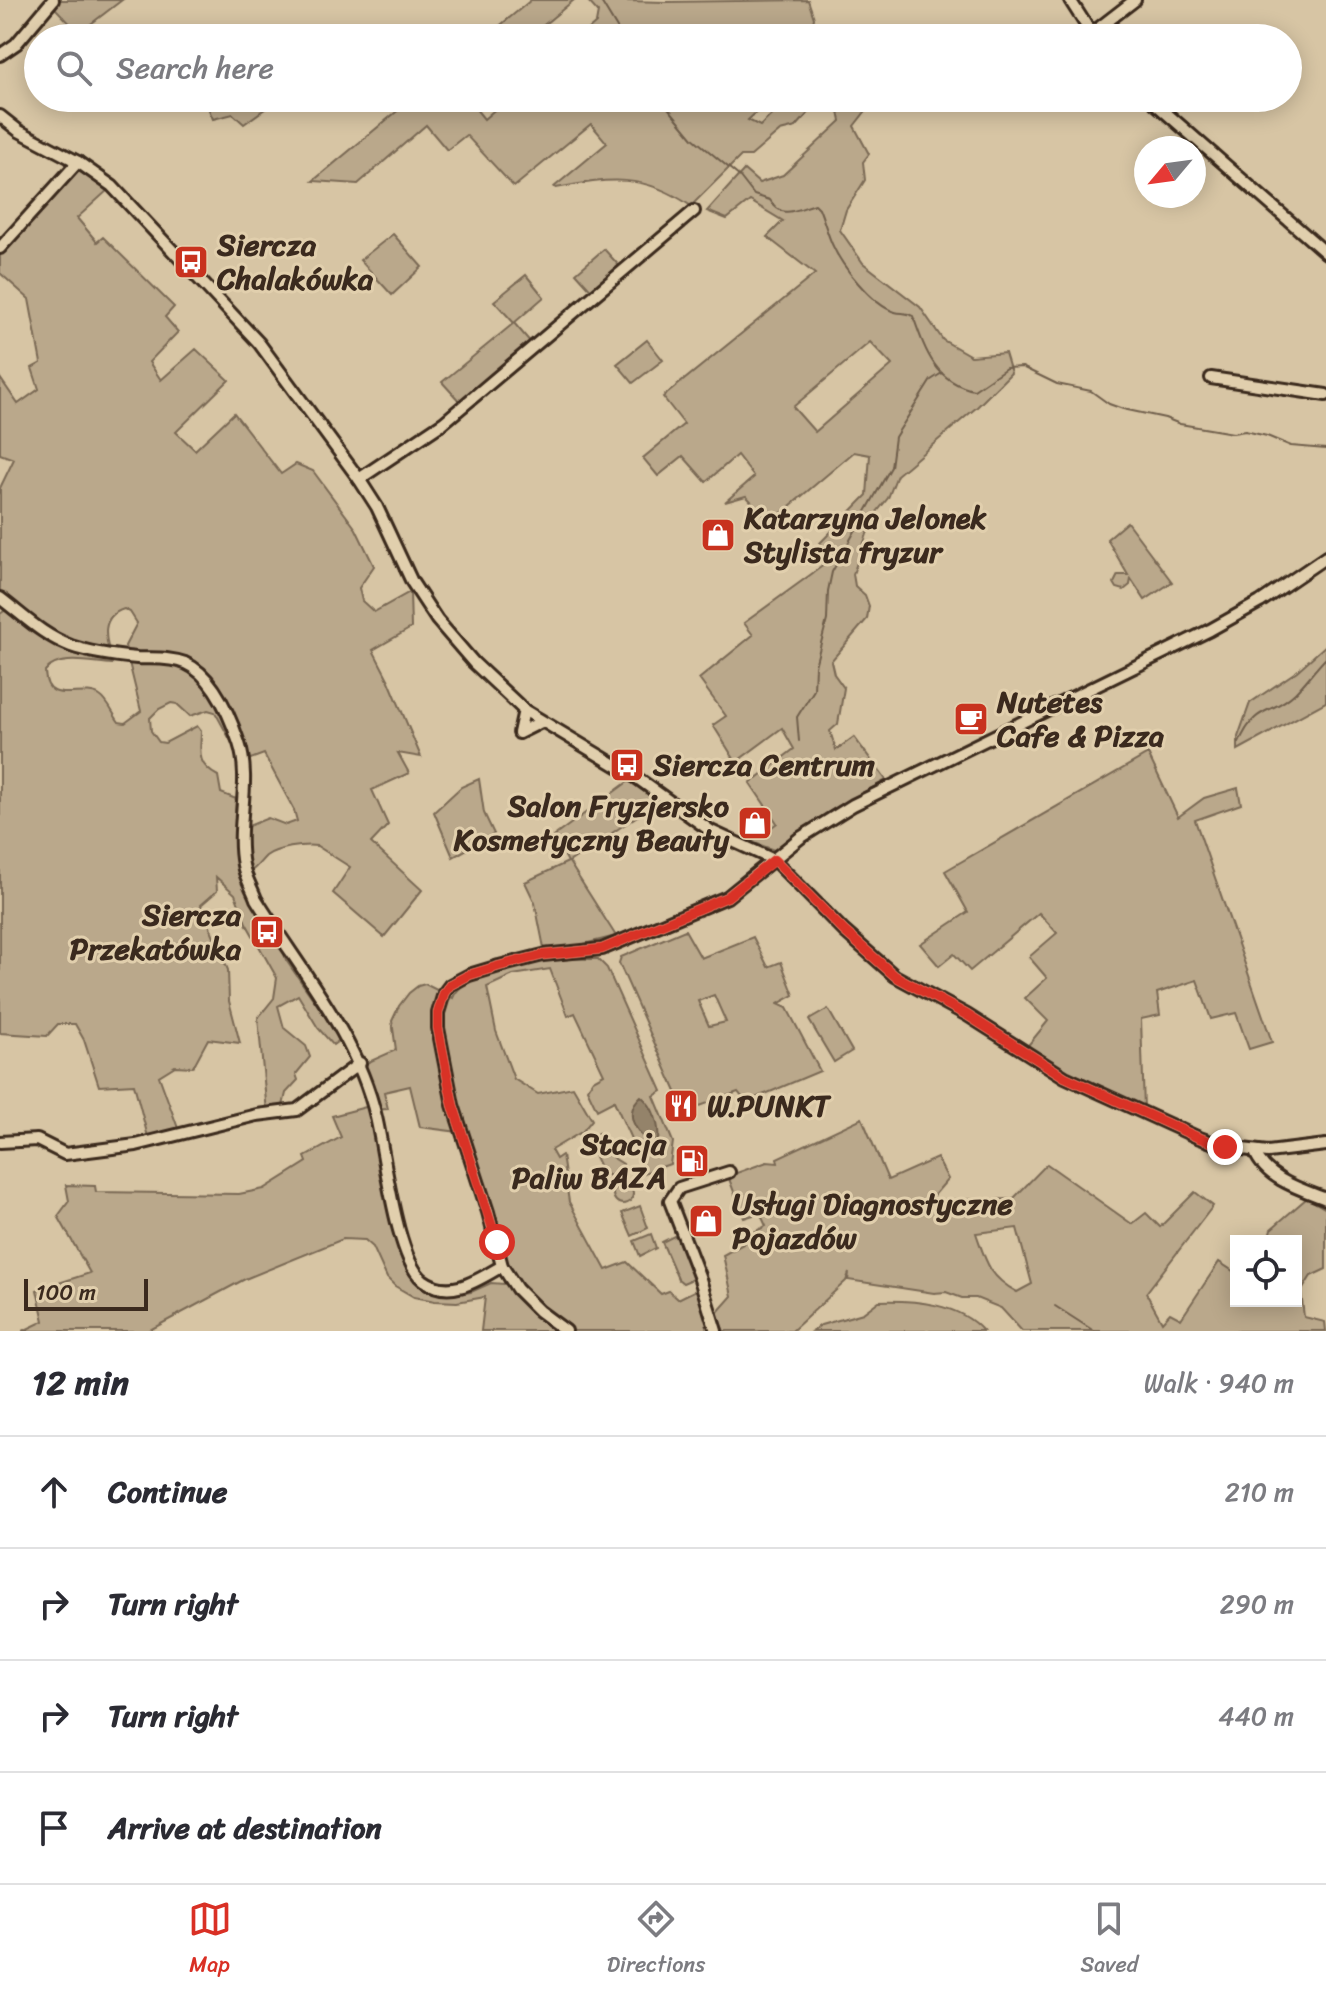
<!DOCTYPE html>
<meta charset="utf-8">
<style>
body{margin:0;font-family:Sriracha,sans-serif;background:#f2f2f3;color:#2b2b33}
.controls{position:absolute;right:24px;bottom:24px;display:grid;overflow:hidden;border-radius:0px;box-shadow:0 4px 20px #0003}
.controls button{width:72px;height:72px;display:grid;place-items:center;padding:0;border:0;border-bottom:2px solid #e1e1e2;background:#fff;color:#2b2b33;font:40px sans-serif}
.compass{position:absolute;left:1134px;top:136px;width:72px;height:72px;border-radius:50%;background:#fff;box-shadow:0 4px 20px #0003;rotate:241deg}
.scale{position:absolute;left:24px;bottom:20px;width:124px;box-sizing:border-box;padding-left:8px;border:4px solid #3b2a1e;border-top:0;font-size:22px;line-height:28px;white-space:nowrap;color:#3b2a1e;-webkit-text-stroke:6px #e1cfad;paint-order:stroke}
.stop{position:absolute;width:24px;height:24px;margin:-18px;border:6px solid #d93025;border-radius:50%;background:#fff}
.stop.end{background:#d93025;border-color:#fff;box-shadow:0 2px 8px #0008}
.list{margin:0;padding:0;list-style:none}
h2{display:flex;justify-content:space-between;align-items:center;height:104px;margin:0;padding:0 32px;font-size:34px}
h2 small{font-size:26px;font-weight:400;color:#7c7c81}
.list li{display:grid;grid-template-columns:52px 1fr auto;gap:24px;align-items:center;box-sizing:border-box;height:112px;padding:0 32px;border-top:2px solid #e1e1e2}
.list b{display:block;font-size:30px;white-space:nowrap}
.list em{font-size:26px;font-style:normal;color:#7c7c81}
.icon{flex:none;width:44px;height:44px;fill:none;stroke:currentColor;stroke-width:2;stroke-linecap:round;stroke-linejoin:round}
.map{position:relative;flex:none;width:1326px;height:1331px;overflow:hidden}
.search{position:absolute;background:#fff;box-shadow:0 4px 20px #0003;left:24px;right:24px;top:24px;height:88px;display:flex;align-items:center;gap:20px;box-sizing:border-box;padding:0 28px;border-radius:44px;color:#7c7c81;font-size:30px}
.sheet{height:552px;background:#fff}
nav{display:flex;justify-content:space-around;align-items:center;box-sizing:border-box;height:112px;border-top:2px solid #e1e1e2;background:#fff;font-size:22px;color:#7c7c81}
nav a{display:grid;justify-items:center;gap:4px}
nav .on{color:#d93025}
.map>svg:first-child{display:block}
.green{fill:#baa88b;stroke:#7a6954;stroke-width:2;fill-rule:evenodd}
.water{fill:#94836b;stroke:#705f4c;stroke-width:2}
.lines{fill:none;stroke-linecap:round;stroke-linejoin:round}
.stream{stroke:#705f4c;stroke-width:2}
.minor-casing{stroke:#3b2a1e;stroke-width:16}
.minor{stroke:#e1cfad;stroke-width:10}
.route{stroke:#d93025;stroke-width:10}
.labels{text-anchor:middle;stroke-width:6;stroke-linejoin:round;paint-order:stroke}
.poi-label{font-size:30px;font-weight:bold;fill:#3b2a1e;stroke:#e1cfad;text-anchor:start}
</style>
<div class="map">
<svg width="1326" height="1331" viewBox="0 0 1326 1331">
<rect width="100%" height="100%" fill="#d7c5a4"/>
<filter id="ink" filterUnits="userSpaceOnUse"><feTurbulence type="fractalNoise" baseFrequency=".0125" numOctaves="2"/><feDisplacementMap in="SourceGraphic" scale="16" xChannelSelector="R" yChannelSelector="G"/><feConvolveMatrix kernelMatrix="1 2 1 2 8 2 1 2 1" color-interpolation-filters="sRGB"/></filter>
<g filter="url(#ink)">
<g class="green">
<path d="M60 0H122L79 33 54 7Z"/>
<path d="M531 0H574L528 38H485Z"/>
<path d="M587 0 665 2 808 0 814 18 810 38H579L596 23 598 12Z"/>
<path d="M212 98H280L244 124 233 114 213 119 209 110Z"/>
<path d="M413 98H467L484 119 508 98H772L748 120 760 126 789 98H822L796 127 780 131 751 156H741L691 206C644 173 609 178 556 188L554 187 607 143 591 124 514 187 466 135 447 150 426 125 358 184 313 181Z"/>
<path d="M836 98H865L868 108 854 126 869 154 863 162 865 180 846 210 840 230 863 263 920 307 943 340 971 356 1005 353 1011 373 977 407 897 475 888 498 873 517 853 574 855 586 865 595 869 606 867 619 831 661 834 674 844 688 838 724 830 731 836 750 854 737 886 780 825 814 774 850 752 842 777 823 750 783 794 749 782 728 736 762 713 725 726 716 699 679 753 635 744 623 828 562 820 543 867 495 870 455 854 452 771 522 746 496 725 502 754 477 737 455 706 482 683 456 658 476 643 458 684 424 663 397 815 274 767 237 783 221 750 201 727 219 707 211 744 170 759 183 783 175 841 121ZM870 342 892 365 815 432 793 407Z"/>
<path d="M77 170 108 190 77 218 97 242 103 237 174 307 165 317 178 332 149 362 161 380 196 349 229 380 176 432 195 450 234 413 281 474 296 464 313 471 356 529 374 566 359 588 362 601 374 612 410 592 411 628 373 650 389 681 421 757 398 753 409 773 372 790 388 825 371 843 422 890 384 937 333 893 350 867 317 846C304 844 276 848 266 856 257 865 254 872 241 875L282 947 286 960 341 1039 333 1045 318 1028 298 995 278 1006 284 1028 306 1046 310 1057 296 1074 298 1080 286 1093 282 1110 267 1112 258 1018 274 998 277 978 246 923 235 894 216 877 217 891 201 905 228 970 229 1001 240 1043 208 1039 193 1067 175 1066 159 1076 179 1131 148 1137 134 1084 99 1086 84 1040 75 1024H58L47 1036 0 1033V614L7 609 0 593V488L14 459 0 454V378L18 404 39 389 32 368 41 363 29 299 0 273V255L21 229ZM124 609 130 612 137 623 125 646 141 711 125 723 119 722C113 714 108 701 100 696 82 684 46 709 45 671 59 654 92 663 112 664 107 643 97 617 124 609ZM171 703 177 704 190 716 208 710 215 712 239 756 248 760 264 754 294 810 297 821 286 825 268 818 246 827 235 825 236 799 221 793 218 776C195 764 201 751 201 731L197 726 165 743 159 742 151 731 150 718 159 709Z"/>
<path d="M393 234 422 267 392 295 360 260Z"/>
<path d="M604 249 622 269 594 293 576 273Z"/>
<path d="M526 275 544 297 514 323 532 344 462 404 442 382 514 323 494 301Z"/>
<path d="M647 340 663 360 633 383 617 364Z"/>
<path d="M1127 522 1172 582 1145 600 1131 579 1130 585 1124 590 1117 588 1114 583 1118 575H1128L1107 539Z"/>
<path d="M1326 645V702L1238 750V737L1250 703 1297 671Z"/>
<path d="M1148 754 1178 817 1204 798 1238 788 1241 804 1195 820 1272 1042 1249 1049 1236 1013 1211 1019 1197 980 1157 993 1160 1015 1141 1019 1144 1109 1089 1087 1025 1049 1048 1021 1025 998 1047 978 1029 957 1057 933 1039 913 970 971 954 954 939 966 920 944 968 912 945 871Z"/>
<path d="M479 779 484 813 494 834 453 857 434 812 461 787Z"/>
<path d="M629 781 658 802 569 862 616 936 576 946 544 948 535 903 525 882 568 862 554 836Z"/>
<path d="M685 930 701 958 753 937 768 967 781 962 794 995 778 1004 787 1008 820 1071 746 1102 738 1092 700 1106 677 1094 619 963 621 957ZM714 995 726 1022 709 1026 698 1001Z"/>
<path d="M598 959 607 968 662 1091 654 1096 673 1142 670 1164 644 1173 636 1150 614 1101 597 1110 587 1089 593 1080 604 1074 575 1013 568 1016 550 969 513 975 487 987 496 1031 514 1079 538 1094 573 1087 592 1120 583 1131 551 1150 556 1159 562 1155 569 1202 606 1270 627 1262 661 1294 669 1291 678 1299 698 1289 710 1331H481L485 1297 457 1302 435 1301 414 1297 395 1286 387 1278 373 1247 365 1240 343 1239 245 1279 148 1331H23L44 1321 37 1290 90 1273 58 1216 69 1201 66 1185 95 1186 96 1192 239 1194 264 1189 307 1162 305 1157 341 1137 332 1116 377 1104 364 1064 396 1050 392 1021 399 1006 409 993 418 986 425 984 453 998C459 980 504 965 523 962 547 957 574 959 598 959ZM410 1086 420 1127 466 1133 502 1246 504 1284 491 1283 471 1292 452 1295 426 1289 409 1274 398 1250 369 1110 388 1109 384 1092Z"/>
<path d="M828 1009 852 1051 834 1062 809 1020Z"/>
<path d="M862 1118 888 1180 937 1158 948 1179 930 1200 1013 1199 1047 1164 1132 1224 1146 1213 1160 1227 1195 1192 1213 1206 1146 1293 1162 1322 1170 1313 1181 1319 1219 1262 1236 1273V1301H1296V1241H1272L1269 1236 1271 1229 1307 1198 1326 1209V1269L1311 1276 1301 1292 1304 1317 1325 1322 1326 1331H1022L1001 1308 976 1298H962L946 1292 934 1293 848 1280 849 1273 846 1281 792 1331H724L716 1314 732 1296 723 1255 743 1244 746 1236 766 1226 760 1213 744 1218 728 1176 767 1162 778 1163 777 1158ZM1017 1228 1032 1284 1017 1292C989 1277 986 1262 976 1233Z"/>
<path d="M598 1133 612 1157 623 1164 619 1177 607 1175 599 1165 587 1140Z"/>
<circle cx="623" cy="1194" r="10"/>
<path d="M640 1206 648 1228 632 1236 622 1213Z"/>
<path d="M651 1234 656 1248 640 1256 634 1241Z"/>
<path d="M676 1235 695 1278 683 1283 678 1279 662 1242Z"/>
<path d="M879 1301C914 1300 959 1303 983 1331H812L821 1325 863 1313Z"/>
</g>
<path class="water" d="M641 1096C654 1107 660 1125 658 1142L650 1146C636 1130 622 1114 641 1096Z"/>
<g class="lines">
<g class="stream">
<path d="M600 0 623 38"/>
<path d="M660 98 693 138 740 177 754 195 770 200C782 220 795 210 815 204L819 208C824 220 827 233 832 244 841 265 872 305 895 312 902 314 906 312 913 316 925 350 935 382 974 390L1006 368 1022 367 1057 384 1091 391 1109 404 1123 409 1165 418 1180 424 1233 433 1245 431 1267 436 1291 446 1326 449"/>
<path d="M799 741 797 717 814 690 815 666 827 620 828 591 832 572 891 467 895 437 931 380 942 373"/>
<path d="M1239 743C1256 703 1271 716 1295 693 1306 682 1315 669 1326 658"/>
<path d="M1055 1306 1094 1331"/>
</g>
<g class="minor-casing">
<g id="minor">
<path d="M1070 0 1093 36"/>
<path d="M1091 34 1135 0"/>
<path d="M0 55 16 44 53 0"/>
<path d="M1149 98 1326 253"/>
<path d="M0 116 19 131 78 162 112 186 259 343 359 479 377 507 412 582 437 620 474 663 524 710 637 778 711 831 774 860 844 931 895 976 967 1015 1065 1077 1197 1137 1225 1147 1268 1152 1326 1145"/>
<path d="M0 248 78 162"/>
<path d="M1211 378 1326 395"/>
<path d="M359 479 443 423 694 211"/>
<path d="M0 598C24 616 42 635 71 646 91 653 116 656 137 658 153 659 170 657 185 663 213 675 230 716 239 743 252 782 235 825 243 865 245 877 252 888 256 899 300 970 357 1035 376 1117 385 1154 396 1259 423 1280 450 1300 478 1280 502 1266"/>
<path d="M524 710 519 733 541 722"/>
<path d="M0 1142 37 1140 65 1154 136 1145 257 1115 297 1110 360 1063"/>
<path d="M1255 1152C1266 1179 1300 1189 1326 1199"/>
<path d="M566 1331 539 1311 517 1289 502 1266 488 1212 453 1105 438 1028V1013L444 993 450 985 469 975 499 966 543 955 602 949 727 897 800 838 853 805 1210 630 1260 602 1326 557"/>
<path d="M716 1331 699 1276 670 1201 679 1188 729 1172"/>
</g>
</g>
<use href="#minor" class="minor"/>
</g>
</g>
<g class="lines" filter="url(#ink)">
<path class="route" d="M497 1242 453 1105 438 1028V1013L444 993 450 985 469 975 499 966 543 955 602 949 727 897 774 860 844 931 895 976 967 1015 1065 1077 1197 1137 1225 1147"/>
</g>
<defs>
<g id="bus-square" transform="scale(1.8)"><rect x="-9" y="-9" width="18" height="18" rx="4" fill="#c8321e" stroke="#e1cfad"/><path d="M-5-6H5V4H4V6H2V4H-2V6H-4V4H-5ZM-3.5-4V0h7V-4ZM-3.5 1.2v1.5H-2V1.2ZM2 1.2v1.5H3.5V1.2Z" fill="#fff"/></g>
<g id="shop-square" transform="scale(1.8)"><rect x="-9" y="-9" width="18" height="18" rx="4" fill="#c8321e" stroke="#e1cfad"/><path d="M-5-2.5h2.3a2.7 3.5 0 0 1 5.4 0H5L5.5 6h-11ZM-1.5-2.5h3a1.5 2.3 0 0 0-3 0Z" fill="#fff"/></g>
<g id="cafe-square" transform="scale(1.8)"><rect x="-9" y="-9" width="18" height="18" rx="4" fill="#c8321e" stroke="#e1cfad"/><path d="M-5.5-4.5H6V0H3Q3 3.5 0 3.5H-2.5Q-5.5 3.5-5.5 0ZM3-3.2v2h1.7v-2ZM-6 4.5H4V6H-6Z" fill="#fff"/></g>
<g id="restaurant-square" transform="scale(1.8)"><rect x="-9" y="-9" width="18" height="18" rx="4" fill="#c8321e" stroke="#e1cfad"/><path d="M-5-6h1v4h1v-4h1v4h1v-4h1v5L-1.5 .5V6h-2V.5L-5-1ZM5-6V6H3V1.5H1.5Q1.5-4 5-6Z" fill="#fff"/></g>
<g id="fuel-square" transform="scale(1.8)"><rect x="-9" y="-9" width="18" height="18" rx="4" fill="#c8321e" stroke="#e1cfad"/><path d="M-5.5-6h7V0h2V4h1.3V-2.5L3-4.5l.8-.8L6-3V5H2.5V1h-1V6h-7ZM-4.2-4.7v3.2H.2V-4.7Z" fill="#fff"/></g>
</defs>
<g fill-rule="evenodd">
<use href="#bus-square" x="191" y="262"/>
<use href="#shop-square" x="718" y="535"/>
<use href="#cafe-square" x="971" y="719"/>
<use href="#bus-square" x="627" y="765"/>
<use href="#shop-square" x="755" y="823"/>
<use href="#bus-square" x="267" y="932"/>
<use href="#restaurant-square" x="681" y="1106"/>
<use href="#fuel-square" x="692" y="1161"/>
<use href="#shop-square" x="706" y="1221"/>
</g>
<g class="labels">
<g class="poi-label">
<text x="217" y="255">Siercza<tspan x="217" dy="34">Chalakówka</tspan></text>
<text x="744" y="528">Katarzyna Jelonek<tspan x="744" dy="34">Stylista fryzur</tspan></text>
<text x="997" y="712">Nutetes<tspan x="997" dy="34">Cafe &amp; Pizza</tspan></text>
<text x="653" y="775">Siercza Centrum</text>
<text x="729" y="816" text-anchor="end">Salon Fryzjersko<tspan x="729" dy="34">Kosmetyczny Beauty</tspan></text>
<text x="241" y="925" text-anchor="end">Siercza<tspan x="241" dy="34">Przekatówka</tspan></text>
<text x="707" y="1116">W.PUNKT</text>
<text x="666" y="1154" text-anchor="end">Stacja<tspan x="666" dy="34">Paliw BAZA</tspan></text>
<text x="732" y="1214">Usługi Diagnostyczne<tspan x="732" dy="34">Pojazdów</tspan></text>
</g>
</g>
</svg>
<div class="controls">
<button><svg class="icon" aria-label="locate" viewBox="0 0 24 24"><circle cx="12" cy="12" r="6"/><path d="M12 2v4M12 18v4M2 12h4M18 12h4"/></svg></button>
</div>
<svg class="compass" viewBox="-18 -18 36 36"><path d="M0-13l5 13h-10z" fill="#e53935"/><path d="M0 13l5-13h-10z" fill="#7c7c81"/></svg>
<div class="scale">100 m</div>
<div class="stop" style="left:497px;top:1242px"></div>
<div class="stop end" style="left:1225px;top:1147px"></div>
<div class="search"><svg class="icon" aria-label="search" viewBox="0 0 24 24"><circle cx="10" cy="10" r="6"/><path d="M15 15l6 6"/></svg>Search here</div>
</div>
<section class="sheet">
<h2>12 min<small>Walk · 940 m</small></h2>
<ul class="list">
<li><svg class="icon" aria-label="ahead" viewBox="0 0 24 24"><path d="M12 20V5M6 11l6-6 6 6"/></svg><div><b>Continue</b></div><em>210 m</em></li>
<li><svg class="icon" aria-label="right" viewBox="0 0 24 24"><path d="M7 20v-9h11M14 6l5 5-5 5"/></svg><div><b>Turn right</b></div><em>290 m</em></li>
<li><svg class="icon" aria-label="right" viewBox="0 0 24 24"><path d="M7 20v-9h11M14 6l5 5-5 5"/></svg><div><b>Turn right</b></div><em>440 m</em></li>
<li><svg class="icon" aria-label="arrive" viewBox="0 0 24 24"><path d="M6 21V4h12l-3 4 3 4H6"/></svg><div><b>Arrive at destination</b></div></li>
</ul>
</section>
<nav>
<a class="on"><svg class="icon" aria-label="map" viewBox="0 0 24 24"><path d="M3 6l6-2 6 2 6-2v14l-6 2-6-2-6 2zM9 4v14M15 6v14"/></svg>Map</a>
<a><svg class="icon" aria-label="directions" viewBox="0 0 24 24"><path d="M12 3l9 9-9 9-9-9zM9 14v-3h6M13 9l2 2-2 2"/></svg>Directions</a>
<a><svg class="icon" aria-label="saved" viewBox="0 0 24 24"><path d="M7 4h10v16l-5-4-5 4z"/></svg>Saved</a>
</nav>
